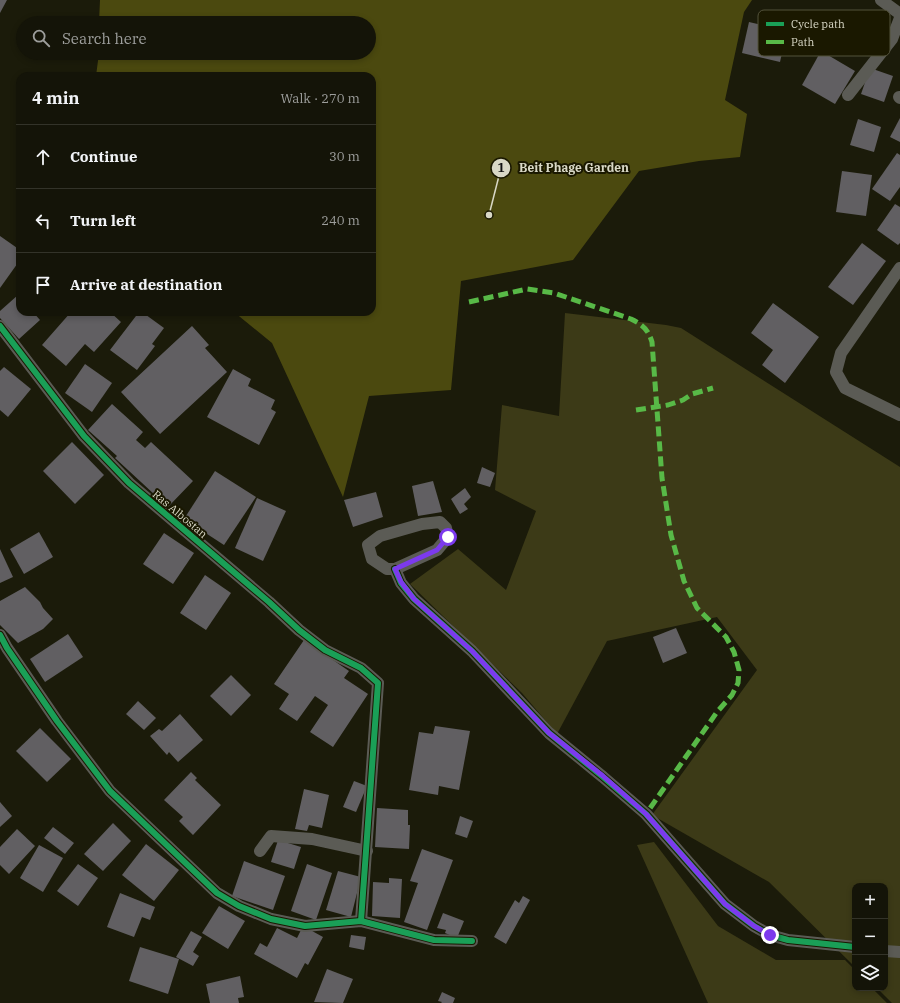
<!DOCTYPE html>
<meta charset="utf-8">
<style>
body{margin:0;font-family:"IBM Plex Serif",serif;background:#1d1d12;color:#f1f3f6}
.controls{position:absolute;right:12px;bottom:12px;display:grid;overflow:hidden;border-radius:8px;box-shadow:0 2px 6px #0003}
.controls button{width:36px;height:36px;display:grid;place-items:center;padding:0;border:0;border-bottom:1px solid #333329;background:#141408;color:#f1f3f6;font:20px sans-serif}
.stop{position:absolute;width:12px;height:12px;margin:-9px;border:3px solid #7c3aed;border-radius:50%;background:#fff}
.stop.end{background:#7c3aed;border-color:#fff;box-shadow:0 1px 4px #0008}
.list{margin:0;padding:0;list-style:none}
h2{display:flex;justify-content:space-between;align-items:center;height:52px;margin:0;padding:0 16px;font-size:17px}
h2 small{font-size:13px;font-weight:400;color:#9d9e9c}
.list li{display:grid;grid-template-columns:26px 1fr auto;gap:12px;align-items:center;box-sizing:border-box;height:64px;padding:0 16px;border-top:1px solid #333329}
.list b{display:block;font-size:15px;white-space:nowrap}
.list em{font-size:13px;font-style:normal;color:#9d9e9c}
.icon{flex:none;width:22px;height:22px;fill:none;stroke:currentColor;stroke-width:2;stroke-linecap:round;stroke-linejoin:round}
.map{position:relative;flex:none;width:900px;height:1003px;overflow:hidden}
.search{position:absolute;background:#141408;box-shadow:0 2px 6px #0003;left:16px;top:16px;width:360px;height:44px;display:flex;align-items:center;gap:10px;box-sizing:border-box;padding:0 14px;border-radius:22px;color:#9d9e9c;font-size:15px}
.panel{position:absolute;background:#141408;box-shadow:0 2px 6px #0003;left:16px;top:72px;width:360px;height:244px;border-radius:12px}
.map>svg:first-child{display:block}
.green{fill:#3c3a17}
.forest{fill:#4b490f}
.building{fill:#615f62}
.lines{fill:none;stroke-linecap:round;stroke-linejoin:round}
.street{stroke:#5b5b55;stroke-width:12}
.quiet{stroke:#58b947;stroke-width:5;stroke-dasharray:10 5;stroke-linecap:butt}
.cycleway-casing{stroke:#1a1800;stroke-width:8}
.cycleway{stroke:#1a9f57;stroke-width:6}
.route{stroke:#7c3aed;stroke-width:5}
.labels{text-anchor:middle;stroke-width:4;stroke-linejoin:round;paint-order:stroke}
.street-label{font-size:11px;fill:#d9d8c6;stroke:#1a1800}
.key{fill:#1a1800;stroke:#53523b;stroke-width:1}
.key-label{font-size:11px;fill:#d9d8c6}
.leader{fill:none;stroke:#d9d8c6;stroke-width:1.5}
.callout-dot{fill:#d9d8c6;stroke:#1a1800;stroke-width:1.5}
.mark-label{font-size:12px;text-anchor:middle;font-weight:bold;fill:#111}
.callout-label{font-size:12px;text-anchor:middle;font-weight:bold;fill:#d9d8c6;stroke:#1a1800;stroke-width:4;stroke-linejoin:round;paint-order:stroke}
</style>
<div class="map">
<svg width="900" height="1003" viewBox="0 0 900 1003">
<rect width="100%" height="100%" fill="#1b1b0a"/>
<g class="green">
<path d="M565 313 666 325 681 328 900 467V1003H892L877 988H885V886H855V967L769 882 652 815 757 670 717 617 607 641 557 734 522 693 410 584 458 549 506 590 536 511 495 490 502 405 559 416Z"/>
<path d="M654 842 718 926 776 960H845L855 970V988H872L887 1003H708L637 845Z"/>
</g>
<path class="forest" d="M100 0H752L744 12 725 100 747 114 740 157 699 161 639 171 573 260 461 281 451 390 369 396 343 497 272 343 234 312H372V76H96L99 53H369V23H99Z"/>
<g class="building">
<path d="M0 0H7L0 13Z"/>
<path d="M749 22 787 31 780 62 742 53Z"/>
<path d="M821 51 855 71 835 104 802 85Z"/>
<path d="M870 68 893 76 884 102 861 94Z"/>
<path d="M900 118V142L890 137Z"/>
<path d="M858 119 881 127 874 152 850 145Z"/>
<path d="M897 153 900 155V187L890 201 872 189Z"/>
<path d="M842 171 872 175 866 216 836 212Z"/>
<path d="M895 204 900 207V243L898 245 877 230Z"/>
<path d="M0 236 20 250V260L0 288Z"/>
<path d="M862 243 886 261 853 305 828 287Z"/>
<path d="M18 295 20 298V312H33L40 320 19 339 0 318V311Z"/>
<path d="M773 303 819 337 785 383 762 365 773 350 751 333Z"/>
<path d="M71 312H110L121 322 94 352 85 344 66 366 42 345Z"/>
<path d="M139 312H142L164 328 152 344 155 346 137 370 110 350Z"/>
<path d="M192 326 209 345 205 348 227 372 160 434 121 392Z"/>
<path d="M85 364 112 383 92 412 65 393Z"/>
<path d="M4 367 31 389 8 417 0 410V371Z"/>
<path d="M233 369 251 379 248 386 275 400 271 409 276 412 259 445 207 417Z"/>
<path d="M112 404 143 432 136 440 145 448 151 442 193 481 168 507 115 458 117 456 88 430Z"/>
<path d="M72 442 104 475 75 504 43 471Z"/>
<path d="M482 467 495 473 490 487 477 483Z"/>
<path d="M215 471 256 497 224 545 184 519Z"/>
<path d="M433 481 442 512 418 516 412 486Z"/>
<path d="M465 488 471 497 464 504 468 509 460 514 451 499Z"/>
<path d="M376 492 383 517 353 527 344 500Z"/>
<path d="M257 498 286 511 263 561 235 548Z"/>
<path d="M39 532 53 557 24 574 10 549Z"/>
<path d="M164 533 194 553 173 584 143 564Z"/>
<path d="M0 549 13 577 0 583Z"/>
<path d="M205 575 231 593 206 630 180 613Z"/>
<path d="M25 587 40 602 43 608 53 619 43 629 18 643 0 625V601Z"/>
<path d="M676 628 687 653 663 663 653 637Z"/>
<path d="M68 634 83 657 45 682 30 659Z"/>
<path d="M304 640 349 671 344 678 368 694 333 747 310 732 328 705 315 696 297 721 279 709 289 694 274 684Z"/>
<path d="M231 675 251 695 231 716 210 696Z"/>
<path d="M138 701 156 718 144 730 126 714Z"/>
<path d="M180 714 203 740 178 762 169 752 167 755 150 736 159 729 162 731Z"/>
<path d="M435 726 470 731 459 790 439 786 438 795 409 790 419 732 433 734Z"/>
<path d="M40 728 71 759 47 782 16 751Z"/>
<path d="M191 772 197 778 195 780 221 805 193 835 179 821 183 817 164 800Z"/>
<path d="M354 781 367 786 356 812 343 807Z"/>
<path d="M304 789 329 795 322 828 309 825 307 831 295 829Z"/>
<path d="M0 802 12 816 0 827Z"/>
<path d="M377 808 408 810V825H410L409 849 375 847Z"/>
<path d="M460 816 473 821 467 838 455 834Z"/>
<path d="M113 823 131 841 103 871 84 854Z"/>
<path d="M53 827 74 843 65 854 44 838Z"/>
<path d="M17 829 35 846 9 874 0 865V847Z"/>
<path d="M278 840 301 847 294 869 271 862Z"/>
<path d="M146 844 179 870 154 901 122 875Z"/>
<path d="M39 845 63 858 43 892 20 878Z"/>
<path d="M422 849 453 860 427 930 404 922 418 883 410 881Z"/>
<path d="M244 861 285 876 273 910 232 896Z"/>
<path d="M78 864 98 878 78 906 57 891Z"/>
<path d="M307 864 332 873 316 920 291 911Z"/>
<path d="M338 871 361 877 351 917 326 910Z"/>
<path d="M389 878 402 879 400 918 372 916 373 882 389 883Z"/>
<path d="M120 893 155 907 150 920 142 917 134 937 107 927Z"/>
<path d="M523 896 530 900 506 944 494 937 515 900 519 903Z"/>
<path d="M219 906 245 921 228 949 202 933Z"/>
<path d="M443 913 464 921 457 938 445 933 446 930 437 928Z"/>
<path d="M303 926 323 937 308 965 305 963 297 978 254 954 260 943 267 947 277 928 297 938Z"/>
<path d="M191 931 202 937 193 952 199 956 193 966 176 957Z"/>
<path d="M351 935 366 937 364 950 349 947Z"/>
<path d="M140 947 179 959 168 994 129 981Z"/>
<path d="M327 969 353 979 343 1003 314 1002Z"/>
<path d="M240 976 244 997 238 998 239 1003H210L206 984Z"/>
<path d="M442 992 455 998 453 1003H441L442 1002 438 1001Z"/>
</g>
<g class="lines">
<g class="street">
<path d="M881 0 900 14"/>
<path d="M848 95 892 39 900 18"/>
<path d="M899 97 900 98"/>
<path d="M900 268 841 353 836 372 845 388 900 415"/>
<path d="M0 326 84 436 129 483 269 602 299 630 325 650 361 668 378 683 361 921"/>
<path d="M440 522 446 528 448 537 437 550 395 569H387L372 559 368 545 380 536 422 524Z"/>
<path d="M395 569 401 583 414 599 472 651 549 733 603 777 646 814 725 904 754 926 770 935 788 940 855 947"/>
<path d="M0 635 7 648 57 721 110 791 217 893 239 906 271 919 305 926 361 921 434 940 472 941"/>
<path d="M260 851 271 836 312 839 367 851"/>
<path d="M885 951 900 952"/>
</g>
<g class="quiet">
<path d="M469 302 527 289 554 293 631 319C643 325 648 329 652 342L662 478 671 535 684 581 697 608 726 637 734 652 739 670 738 683 732 695 717 712 646 814"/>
<path d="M636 410 668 405 683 400 692 394 713 388"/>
</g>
<g class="cycleway-casing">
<g id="cycleway">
<path d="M0 326 84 436 129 483 269 602 299 630 325 650 361 668 378 683 361 921"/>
<path d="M395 569 401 583 414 599 472 651 549 733 603 777 646 814 725 904 754 926 770 935 788 940 855 947"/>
<path d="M0 635 7 648 57 721 110 791 217 893 239 906 271 919 305 926 361 921 434 940 472 941"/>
</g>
</g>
<use href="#cycleway" class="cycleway"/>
</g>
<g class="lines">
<path class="route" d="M448 537 437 550 395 569 401 582 414 599 472 651 549 733 603 776 646 814 725 904 754 926 770 935"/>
</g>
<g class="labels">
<g class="street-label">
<text transform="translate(180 514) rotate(40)" y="4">Ras Albostan</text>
</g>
</g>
<rect x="758" y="10" width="132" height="46" rx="6" class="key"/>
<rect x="766" y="22" width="18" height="4" fill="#1a9f57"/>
<rect x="766" y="40" width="18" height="4" fill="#58b947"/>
<g class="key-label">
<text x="791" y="28">Cycle path</text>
<text x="791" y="46">Path</text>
</g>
<path class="leader" d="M489 215L501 168"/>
<g class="callout-dot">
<circle cx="489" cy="215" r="4"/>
<circle cx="501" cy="168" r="10"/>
</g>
<g class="mark-label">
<text x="501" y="172">1</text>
</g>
<g class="callout-label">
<text x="574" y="172">Beit Phage Garden</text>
</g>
</svg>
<div class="controls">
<button>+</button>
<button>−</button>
<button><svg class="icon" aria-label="layers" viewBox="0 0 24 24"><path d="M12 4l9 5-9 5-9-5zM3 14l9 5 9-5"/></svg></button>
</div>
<div class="stop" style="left:448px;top:537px"></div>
<div class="stop end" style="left:770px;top:935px"></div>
<div class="search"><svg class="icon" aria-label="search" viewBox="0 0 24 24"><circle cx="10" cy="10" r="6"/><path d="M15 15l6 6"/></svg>Search here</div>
<section class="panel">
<h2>4 min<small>Walk · 270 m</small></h2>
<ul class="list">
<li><svg class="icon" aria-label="ahead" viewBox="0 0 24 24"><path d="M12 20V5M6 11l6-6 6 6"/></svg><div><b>Continue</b></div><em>30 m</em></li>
<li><svg class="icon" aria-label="left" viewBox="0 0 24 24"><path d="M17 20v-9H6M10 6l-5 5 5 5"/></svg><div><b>Turn left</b></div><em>240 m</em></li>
<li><svg class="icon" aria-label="arrive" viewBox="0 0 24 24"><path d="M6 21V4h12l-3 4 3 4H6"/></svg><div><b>Arrive at destination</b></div></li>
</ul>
</section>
</div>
